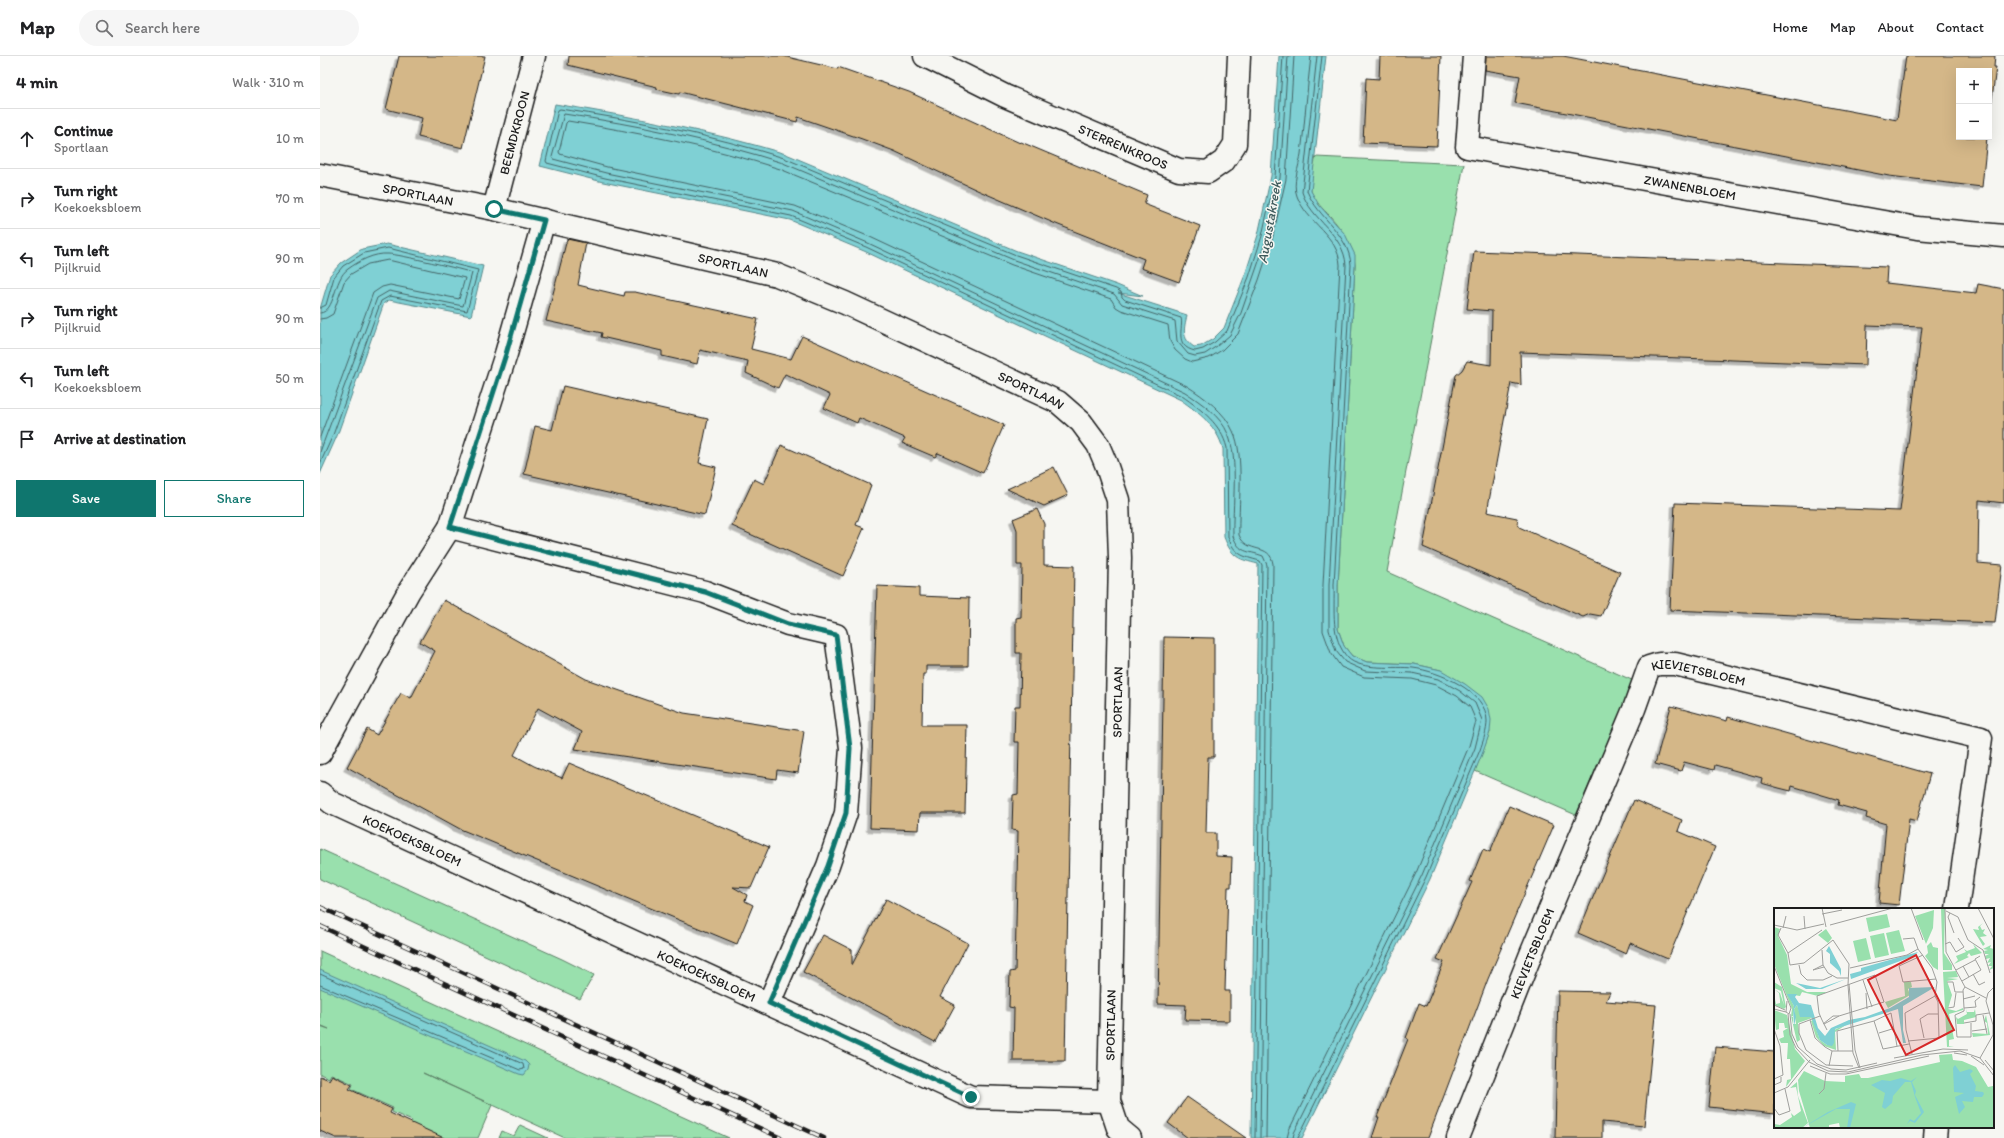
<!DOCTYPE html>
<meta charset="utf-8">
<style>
body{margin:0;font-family:Itim,sans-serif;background:#f6f6f6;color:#202124}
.controls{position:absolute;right:12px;top:12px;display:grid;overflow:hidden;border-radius:0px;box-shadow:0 4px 16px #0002}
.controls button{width:36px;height:36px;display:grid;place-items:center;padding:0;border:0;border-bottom:1px solid #e0e0e0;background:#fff;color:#202124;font:20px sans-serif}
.stop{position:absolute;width:12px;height:12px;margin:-9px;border:3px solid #0f766e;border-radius:50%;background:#fff}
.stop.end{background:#0f766e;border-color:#fff;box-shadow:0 1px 4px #0008}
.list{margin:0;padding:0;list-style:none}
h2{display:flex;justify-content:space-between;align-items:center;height:52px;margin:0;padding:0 16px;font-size:17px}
h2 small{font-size:13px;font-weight:400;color:#757577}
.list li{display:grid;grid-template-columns:26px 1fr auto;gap:12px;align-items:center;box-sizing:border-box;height:60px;padding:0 16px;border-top:1px solid #e0e0e0}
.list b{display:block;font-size:15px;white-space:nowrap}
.list p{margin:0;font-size:13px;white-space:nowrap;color:#757577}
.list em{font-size:13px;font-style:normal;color:#757577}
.actions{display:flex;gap:8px;padding:12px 16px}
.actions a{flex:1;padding:9px 0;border:1px solid #0f766e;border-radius:0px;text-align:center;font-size:14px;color:#0f766e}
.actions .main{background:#0f766e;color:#fff}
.icon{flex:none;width:22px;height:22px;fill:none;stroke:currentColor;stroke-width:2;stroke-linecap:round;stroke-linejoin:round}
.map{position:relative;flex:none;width:1684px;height:1082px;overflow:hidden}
header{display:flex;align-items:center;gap:24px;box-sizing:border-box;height:56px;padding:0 20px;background:#fff;border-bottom:1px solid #e0e0e0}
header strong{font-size:19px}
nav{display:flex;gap:22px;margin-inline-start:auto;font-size:14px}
.search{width:280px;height:36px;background:#f6f6f6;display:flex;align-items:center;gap:10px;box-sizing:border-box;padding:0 14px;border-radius:22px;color:#757577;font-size:15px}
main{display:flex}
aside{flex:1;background:#fff}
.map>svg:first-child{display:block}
.green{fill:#99e0ad;stroke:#5a7e64}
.water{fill:#7fd0d4;stroke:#57888a}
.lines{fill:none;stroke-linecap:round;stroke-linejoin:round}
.shore{stroke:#446466;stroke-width:1}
.building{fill:#d4b788;stroke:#1c1c1c;filter:url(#shadow)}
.minor-casing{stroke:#1c1c1c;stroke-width:25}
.minor{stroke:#f6f6f2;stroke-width:22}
.rail-casing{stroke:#1c1c1c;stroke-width:4.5}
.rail{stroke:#f6f6f2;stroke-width:3;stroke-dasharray:9;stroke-linecap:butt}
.route{stroke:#0f766e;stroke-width:5}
.labels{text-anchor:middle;stroke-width:3;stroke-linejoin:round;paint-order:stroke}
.street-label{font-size:13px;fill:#1c1c1c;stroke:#f6f6f2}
.water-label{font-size:14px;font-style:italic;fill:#3f5b5c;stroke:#f6f6f2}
.inset-road{fill:none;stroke:#9f9f9c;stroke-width:1}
.view{fill:#d62828;fill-opacity:0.15;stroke:#d62828;stroke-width:2}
.inset-edge{fill:none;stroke:#1c1c1c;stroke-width:2}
</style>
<header>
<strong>Map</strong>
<div class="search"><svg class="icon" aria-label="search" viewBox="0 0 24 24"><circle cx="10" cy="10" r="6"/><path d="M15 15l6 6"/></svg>Search here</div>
<nav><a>Home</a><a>Map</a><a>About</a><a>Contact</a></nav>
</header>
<main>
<aside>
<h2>4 min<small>Walk · 310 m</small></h2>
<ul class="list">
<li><svg class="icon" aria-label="ahead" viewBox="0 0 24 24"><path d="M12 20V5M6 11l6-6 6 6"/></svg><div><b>Continue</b><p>Sportlaan</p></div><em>10 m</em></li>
<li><svg class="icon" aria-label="right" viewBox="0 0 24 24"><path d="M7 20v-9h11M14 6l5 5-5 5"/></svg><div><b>Turn right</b><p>Koekoeksbloem</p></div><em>70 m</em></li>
<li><svg class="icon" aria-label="left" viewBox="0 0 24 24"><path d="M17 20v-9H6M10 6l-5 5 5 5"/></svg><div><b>Turn left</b><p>Pijlkruid</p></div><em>90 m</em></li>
<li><svg class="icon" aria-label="right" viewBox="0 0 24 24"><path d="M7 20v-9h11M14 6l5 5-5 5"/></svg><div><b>Turn right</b><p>Pijlkruid</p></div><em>90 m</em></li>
<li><svg class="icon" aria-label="left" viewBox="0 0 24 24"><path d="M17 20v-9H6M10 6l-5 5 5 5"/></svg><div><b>Turn left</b><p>Koekoeksbloem</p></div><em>50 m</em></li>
<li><svg class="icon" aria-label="arrive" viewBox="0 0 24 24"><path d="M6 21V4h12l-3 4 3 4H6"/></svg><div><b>Arrive at destination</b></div></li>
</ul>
<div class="actions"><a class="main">Save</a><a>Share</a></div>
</aside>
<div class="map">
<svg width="1684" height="1082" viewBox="0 0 1684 1082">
<defs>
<filter id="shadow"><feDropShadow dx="-3.5" dy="3.5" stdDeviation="0" flood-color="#0004"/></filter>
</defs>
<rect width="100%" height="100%" fill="#f6f6f2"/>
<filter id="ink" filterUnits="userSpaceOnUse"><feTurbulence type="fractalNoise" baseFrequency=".025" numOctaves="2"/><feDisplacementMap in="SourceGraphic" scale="8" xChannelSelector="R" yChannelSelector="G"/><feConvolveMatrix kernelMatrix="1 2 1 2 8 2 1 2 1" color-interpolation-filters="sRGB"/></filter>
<g filter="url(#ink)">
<g class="green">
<path d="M996 101 1144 108 1067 516 1314 625 1256 759 1155 715 1170 676 1121 614 1094 608 1047 606 1032 600 1024 590 1018 573V530L1035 209C1034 190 1022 174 1010 160 1003 153 994 145 991 135 989 125 993 111 996 101Z"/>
<path d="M0 793 242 903 274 919 260 943 0 823Z"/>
<path d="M0 895 409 1082H245L103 1017 172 1049 158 1082H102L87 1075 92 1065 72 1056 73 1052 31 1033 33 1028 11 1018 9 1022 0 1018V970L9 973 0 969Z"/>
<path d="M200 1069 228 1082H179L182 1075 194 1080Z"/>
</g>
<g class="water">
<path d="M959 0H1006L991 135 999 149 1025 178 1035 199V209L1018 530V573L1024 590 1032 600 1047 606 1094 608 1121 614 1145 628 1162 641 1169 653 1171 664 1170 676 1163 696 1110 823 982 1082H931L938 508C919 503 912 502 904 481L903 393C897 370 879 357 861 344L544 195 470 164 283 126 220 110 235 48C314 61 390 75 466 98L697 195 797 229 823 240 798 237 867 259C864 273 861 282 874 291L881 290 893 283 904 272 925 219 938 179 951 120Z"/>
<path d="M67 188 163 210 151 260 69 244 64 247 17 380 0 418V253L10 219 21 207 42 193Z"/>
<path d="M0 914 205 1005 209 1009 208 1014 204 1019 199 1018 0 932Z"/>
</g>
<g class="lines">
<g class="shore">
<path d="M0 252 6 249 14 221 23 210 44 197 68 192 158 214 147 255 70 240 61 245 13 379 0 408"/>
<path d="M0 257C16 256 13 223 28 213 39 205 54 197 68 198 78 198 146 214 152 217L143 250 69 235 57 242 0 396"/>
<path d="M0 263 6 262 13 258 24 226 31 218 48 208 68 204 145 222 139 243 70 229 62 231 53 237 0 381"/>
<path d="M0 918 203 1008 204 1013 200 1014 0 929"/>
<path d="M935 1082 942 509 940 505C922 500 915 499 908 481L907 392C901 368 882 354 862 340L546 191 471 160 285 122 227 107 226 105 238 54 240 53C316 64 391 79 464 102L696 199 796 233 801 236 802 241 805 244 861 262C864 271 853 290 875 295L883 293 895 286 907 275 929 221 942 180 955 121 963 0"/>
<path d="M940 1082 947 509 943 500C927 494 920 498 913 480 912 451 919 404 908 378 901 360 880 346 865 336L548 187 473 155 286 117 233 103 232 101 244 58C318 69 391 84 463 107L694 204 794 238 802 248 855 265 857 285 868 298 875 300 885 298 897 290 910 279 921 257 947 182 960 122 968 0"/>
<path d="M946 1082 953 508C950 486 927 499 919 479 918 451 925 399 913 375 905 356 884 341 867 330L550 181 475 150 287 111 240 98 239 96 246 67 248 65C320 77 391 91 460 113L692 209 791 243 796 251 801 254 848 269 850 285 855 294 865 303 872 306 889 302 902 294 918 278 939 224 952 184 966 123 974 0"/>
<path d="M967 1082 969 1074 1096 817 1149 690 1156 665 1150 651 1137 640 1116 629 1092 623 1044 621 1021 611 1011 597 1003 575V529L1020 209C1019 180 986 166 977 140 972 127 979 111 981 98 985 65 987 33 991 0"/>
<path d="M973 1082 974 1077 1102 819 1155 692 1162 664 1155 647 1140 635 1118 623 1092 617 1045 615 1025 606 1016 595 1009 574V529L1026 209C1024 178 991 164 982 136L997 0"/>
<path d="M978 1082 1106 821 1160 694C1163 685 1167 675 1167 665 1167 635 1118 615 1093 612 1076 610 1041 615 1028 602 1010 582 1015 554 1014 529L1031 209C1029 178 998 162 987 135L1002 0"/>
</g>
</g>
<g class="building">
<path d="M79 0H165L143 92 98 81 102 62 66 53Z"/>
<path d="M249 0H463L518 13V11L589 36 700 87 701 86 827 139 824 148 880 170 859 226 821 212 824 203 736 168 657 134 574 95 542 83 478 61 477 66 360 36 359 38 336 33 337 31 248 9Z"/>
<path d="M1060 0H1121L1117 90 1043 87 1046 22 1059 23Z"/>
<path d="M1166 0H1243L1577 64 1586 0H1675L1674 11H1676L1669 67V15H1639V81H1667L1662 131 1569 120 1195 47 1200 20 1165 14Z"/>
<path d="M247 183 266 187 258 229 304 240 305 236H315L438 263 431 293 471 303 482 280 684 369 663 417 618 397 615 401 582 387 585 382 539 362 537 367 504 352 510 339 465 318 458 332 426 317 428 305 380 294 377 308 342 300V295L281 281 282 277 226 265Z"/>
<path d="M1154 195 1567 211 1566 227 1656 237 1658 228 1684 233V447L1659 444 1658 507 1682 509 1675 567 1350 554 1355 447 1580 455 1602 271 1547 269 1546 309 1200 296 1201 329 1191 327 1167 456 1197 462 1199 471 1300 516 1281 560 1270 558 1263 561 1103 491 1136 319 1142 314 1147 305 1171 309 1172 255 1147 253Z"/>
<path d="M243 330 388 363 379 407 396 411 385 459 204 418 215 370 232 374Z"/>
<path d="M461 389 551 429 536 469 544 472 523 520 412 470 434 423 444 428Z"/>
<path d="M734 411 748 439 724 450 687 433Z"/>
<path d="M717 453 724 468V509L754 510 745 1005H693L694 952 689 951 690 916 695 915 698 775 692 774 693 739 698 738 699 686H694L695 650H700L701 597H696V562L701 561 702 509H697V474L693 463Z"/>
<path d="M557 530 599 532V540L649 542 648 610H606V618H603L602 669H647L645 757H600L599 774 550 772Z"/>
<path d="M124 544 266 623 364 657 484 675 478 717 457 714 456 723 255 693 262 676 218 652 194 699 214 710 242 722 249 707 449 791 431 832 413 831 427 839 425 845 433 849 417 888 140 773 27 711 47 673 57 679 81 637 91 642 115 595 100 586Z"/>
<path d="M844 581 894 582V701H888L886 777H896V800L912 801 911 831H908L905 935H910V965L865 964 866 949 838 948Z"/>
<path d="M1351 650 1407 665 1408 661 1610 718 1597 765 1589 763 1579 849 1559 847 1566 768 1546 762 1547 757 1518 749 1519 744 1472 730 1471 735 1459 732 1441 727 1442 722 1395 709 1394 714 1364 706 1361 715 1335 708Z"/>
<path d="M1314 744 1362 764 1358 775 1395 791 1348 903 1310 887 1306 898 1258 877Z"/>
<path d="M1189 750 1234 769 1168 923 1108 1082H1052L1059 1061H1057L1088 983 1086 982 1099 947 1106 950 1124 906 1117 903 1152 826 1150 825 1163 793 1170 796Z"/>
<path d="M566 843 648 887 620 941 635 949 615 986 483 916 503 879 532 894V909Z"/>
<path d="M1238 935 1290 936 1286 945 1336 949 1324 1070 1282 1066V1082H1235Z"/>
<path d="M1395 991 1455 996V1058L1389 1051Z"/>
<path d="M12 1019 32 1029 29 1033 72 1053 70 1057 124 1082H16L0 1075V1020L9 1024Z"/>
<path d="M867 1041 926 1082H868L848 1067Z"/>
</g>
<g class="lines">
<g class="minor-casing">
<g id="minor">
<path id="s1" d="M605 0 685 40 859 114 888 116 904 105 915 88 919 0"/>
<path id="s2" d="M1154 0 1147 91 1597 172 1684 180"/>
<path id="s3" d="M0 119 174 153 457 219 525 247 738 346 761 366 778 389 786 408 798 444 800 502 789 1045 798 1072 810 1082"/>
<path id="s4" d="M174 153 214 0"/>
<path d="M130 471 385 536 468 568 516 579 531 692 526 757 508 810 449 947"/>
<path d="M0 697 89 535 130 471 186 298 224 164"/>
<path id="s5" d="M0 737 12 747 651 1041 789 1045"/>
<path id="s6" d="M1138 1082 1211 898 1314 653 1329 611 1339 608H1355L1661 682 1637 853"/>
<path d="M1615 1082 1616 1071"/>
</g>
</g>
<use href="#minor" class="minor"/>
<g class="rail-casing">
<g id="rail">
<path d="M0 851 504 1082"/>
<path d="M0 870 461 1082"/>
</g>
</g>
<use href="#rail" class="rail"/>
</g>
</g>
<g class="lines" filter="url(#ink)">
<path class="route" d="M174 153 224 164 186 298 130 471 385 536 468 568 516 579 530 692 526 757 508 810 449 947 651 1041"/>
</g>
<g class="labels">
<g class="street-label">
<text dy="5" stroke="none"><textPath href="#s4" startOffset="79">BEEMDKROON</textPath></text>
<text dy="5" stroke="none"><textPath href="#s1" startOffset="218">STERRENKROOS</textPath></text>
<text dy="5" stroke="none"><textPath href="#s2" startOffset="318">ZWANENBLOEM</textPath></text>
<text dy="5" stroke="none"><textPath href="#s3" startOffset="100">SPORTLAAN</textPath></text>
<text dy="5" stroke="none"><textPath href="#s3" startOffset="423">SPORTLAAN</textPath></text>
<text dy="5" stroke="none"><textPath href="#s3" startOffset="747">SPORTLAAN</textPath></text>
<text dy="5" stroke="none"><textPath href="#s6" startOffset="559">KIEVIETSBLOEM</textPath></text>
<text transform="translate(797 646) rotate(-89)" y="5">SPORTLAAN</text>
<text dy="5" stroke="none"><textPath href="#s5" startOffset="104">KOEKOEKSBLOEM</textPath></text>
<text dy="5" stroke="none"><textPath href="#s6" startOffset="199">KIEVIETSBLOEM</textPath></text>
<text dy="5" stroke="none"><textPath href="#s5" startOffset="428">KOEKOEKSBLOEM</textPath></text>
<text transform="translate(790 969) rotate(-89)" y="5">SPORTLAAN</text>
</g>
<g class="water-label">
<text transform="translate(949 166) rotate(-80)" y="5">Augustakreek</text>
</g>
</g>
<g transform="translate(1454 852)">
<rect width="220" height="220" fill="#f6f6f2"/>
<path d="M167 0H171L170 45 178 57V62H169ZM160 2 159 20 152 36 141 8ZM113 6 116 19 95 24 92 10ZM209 15 206 18 208 22 211 21 209 25 213 28 206 29 211 36 209 38 199 21 205 22 204 19ZM0 19 6 21 4 28 13 47 17 76 33 84H53L44 88 28 84 26 88 14 86 20 98 19 108H17L18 101 0 56ZM52 21 58 30 54 35 44 27ZM125 22 131 43 117 46 112 25ZM110 25 115 47 101 50 96 28ZM92 30 97 51 84 54 79 33ZM157 34 159 39 164 40V62L159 59 151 48 154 45 153 38ZM199 36 208 45 197 48 195 45 193 48 195 49 180 56 184 52 182 48 192 44 190 41 193 43 201 40ZM217 37 216 40 220 41V60L215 62 218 58H214L217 54 213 55 216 50 212 51 211 48 215 46H211L210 43 214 42 209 41ZM182 63 184 69 173 70 184 71 173 73 178 87 174 101 182 103 189 100V102L175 106 180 131 175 132V138H180L173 139 169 64ZM0 74 8 79 12 99 10 101 0 97 1 91 2 96 6 95V92L5 85 0 81 6 85 10 97 7 83 0 80ZM130 74H137L138 79 134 81 136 87 114 100 111 94 131 88ZM23 97 27 109 35 108 38 110 24 115 26 132 23 134 17 108 19 109V116H22L20 101ZM192 101 193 104H200L201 101 202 109 190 112V116H183L182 109 184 111 193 106ZM0 102 13 107 21 141 31 153 12 179 13 172 17 171 16 151H13L14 135H7L5 131 10 129 9 123 14 120H11L10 115H5V121L2 122ZM212 107 216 127 199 129 198 125 214 126 213 115 210 113ZM39 112 46 132 53 137 60 133V122L75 115 61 124 62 142 50 138 42 129 37 113ZM178 146 179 152 188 153 202 159 214 179 219 178 220 220H66L65 215 55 217V220H36L25 183 24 172 30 163 51 173 71 174V168L85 166 87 170H94L166 154 165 147ZM23 174 24 188 34 215 28 220H0V216L6 217 18 209 17 205 20 208 27 203 22 179 16 180Z" fill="#99e0ad"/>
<path d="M55 38 67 61V68L65 63 56 55V46L52 43ZM144 44 140 48 77 71 76 66 87 63V60ZM72 71 48 81H32L22 75 46 80ZM161 79 129 98V122L132 135H129L124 101 61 121 60 135 58 138 53 137 46 132 37 109H26L23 97 20 101 22 109 20 118 19 101 20 98 13 86H23L21 89 25 95 37 97 44 120 51 128 57 120 75 112 91 109 116 100 135 89V80ZM181 157 186 164 196 161 199 163 196 166 202 178 201 183 209 184 210 186 208 189H200L199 194 188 193 191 199 185 206 181 189 190 185 180 184 179 160ZM143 169 138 174 142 183 141 187 150 204 141 215 136 213 133 216 136 211 140 213 147 205 141 189 137 174H131L119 188 118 195 111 201 108 199 111 185 97 177 108 172 116 173 127 170 137 173ZM77 194 82 196 76 220H73L76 201H62L28 220 54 204Z" fill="#7fd0d4"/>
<path class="inset-road" d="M48 0 52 19M137 0 149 32M171 0 172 44 191 79 212 90M204 0 220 31M172 3 184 9 194 32 209 42 216 65M176 5 174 9 180 25M48 6 68 2M30 8 31 21M0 17 23 22 50 16M56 17 119 0M7 20 4 27 14 45 16 57 30 55 59 32 75 56 74 77 79 145 85 160M9 20 12 8M129 31 140 30 144 41M171 36 176 34 182 44 190 39 184 30M48 42 49 57 54 65 63 70H74M14 45 48 22M149 47 125 58 129 74 162 71M25 57 27 66 33 72H49L58 68M49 57 39 62 50 59M0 58 17 100 15 106 12 104 13 93M189 58 195 69M76 60 133 47 144 41 158 60 163 74 161 88M182 62 201 52M199 66 205 77 211 74M89 72 98 99M188 73 207 62 201 51 206 48M173 74H179L181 84H189M75 76 81 142 86 160M92 85 93 101M189 91 201 88M0 97 11 102M174 100 180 99 182 85M190 100 189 82 191 79M0 101 12 104M14 106 16 127 22 140 35 154 54 163 74 164 148 147 186 143 206 150 220 168M16 106 18 126 24 139 43 156 57 161 72 162 103 155M209 107 213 126M46 108 25 116V125L32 142 52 157 79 158M36 112 41 130 51 139 58 143H79M100 113 117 105 123 138M190 115 202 113V107L215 105M197 115V129H183L181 107 190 103V100L202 99 201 93 206 89M49 116 59 108H65M50 116 65 108 110 94 101 67 43 88 45 105 48 112 53 122M0 121 6 138 9 167 0 171M198 123 213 121M105 125 118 121M150 130 146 111 154 106H164M134 133 165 130 164 94 161 88M64 143 63 123 100 113 109 141 135 136M180 145 193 147M138 146 132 122 131 105 161 88M197 148 210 157M120 150 169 141 194 142M206 150 219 127V117L212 93 214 85 220 79M211 152 220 163M36 158 56 166H72L155 148M55 158 58 143M0 177 7 174V169M0 185 14 179 36 152M45 186 50 181 52 165M0 200 5 207 16 203 11 181"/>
<path class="view" d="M142 47 180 122 132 147 94 72Z"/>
<rect width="220" height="220" class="inset-edge"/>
</g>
</svg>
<div class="controls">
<button>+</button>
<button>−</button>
</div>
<div class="stop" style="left:174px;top:153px"></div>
<div class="stop end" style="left:651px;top:1041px"></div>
</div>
</main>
